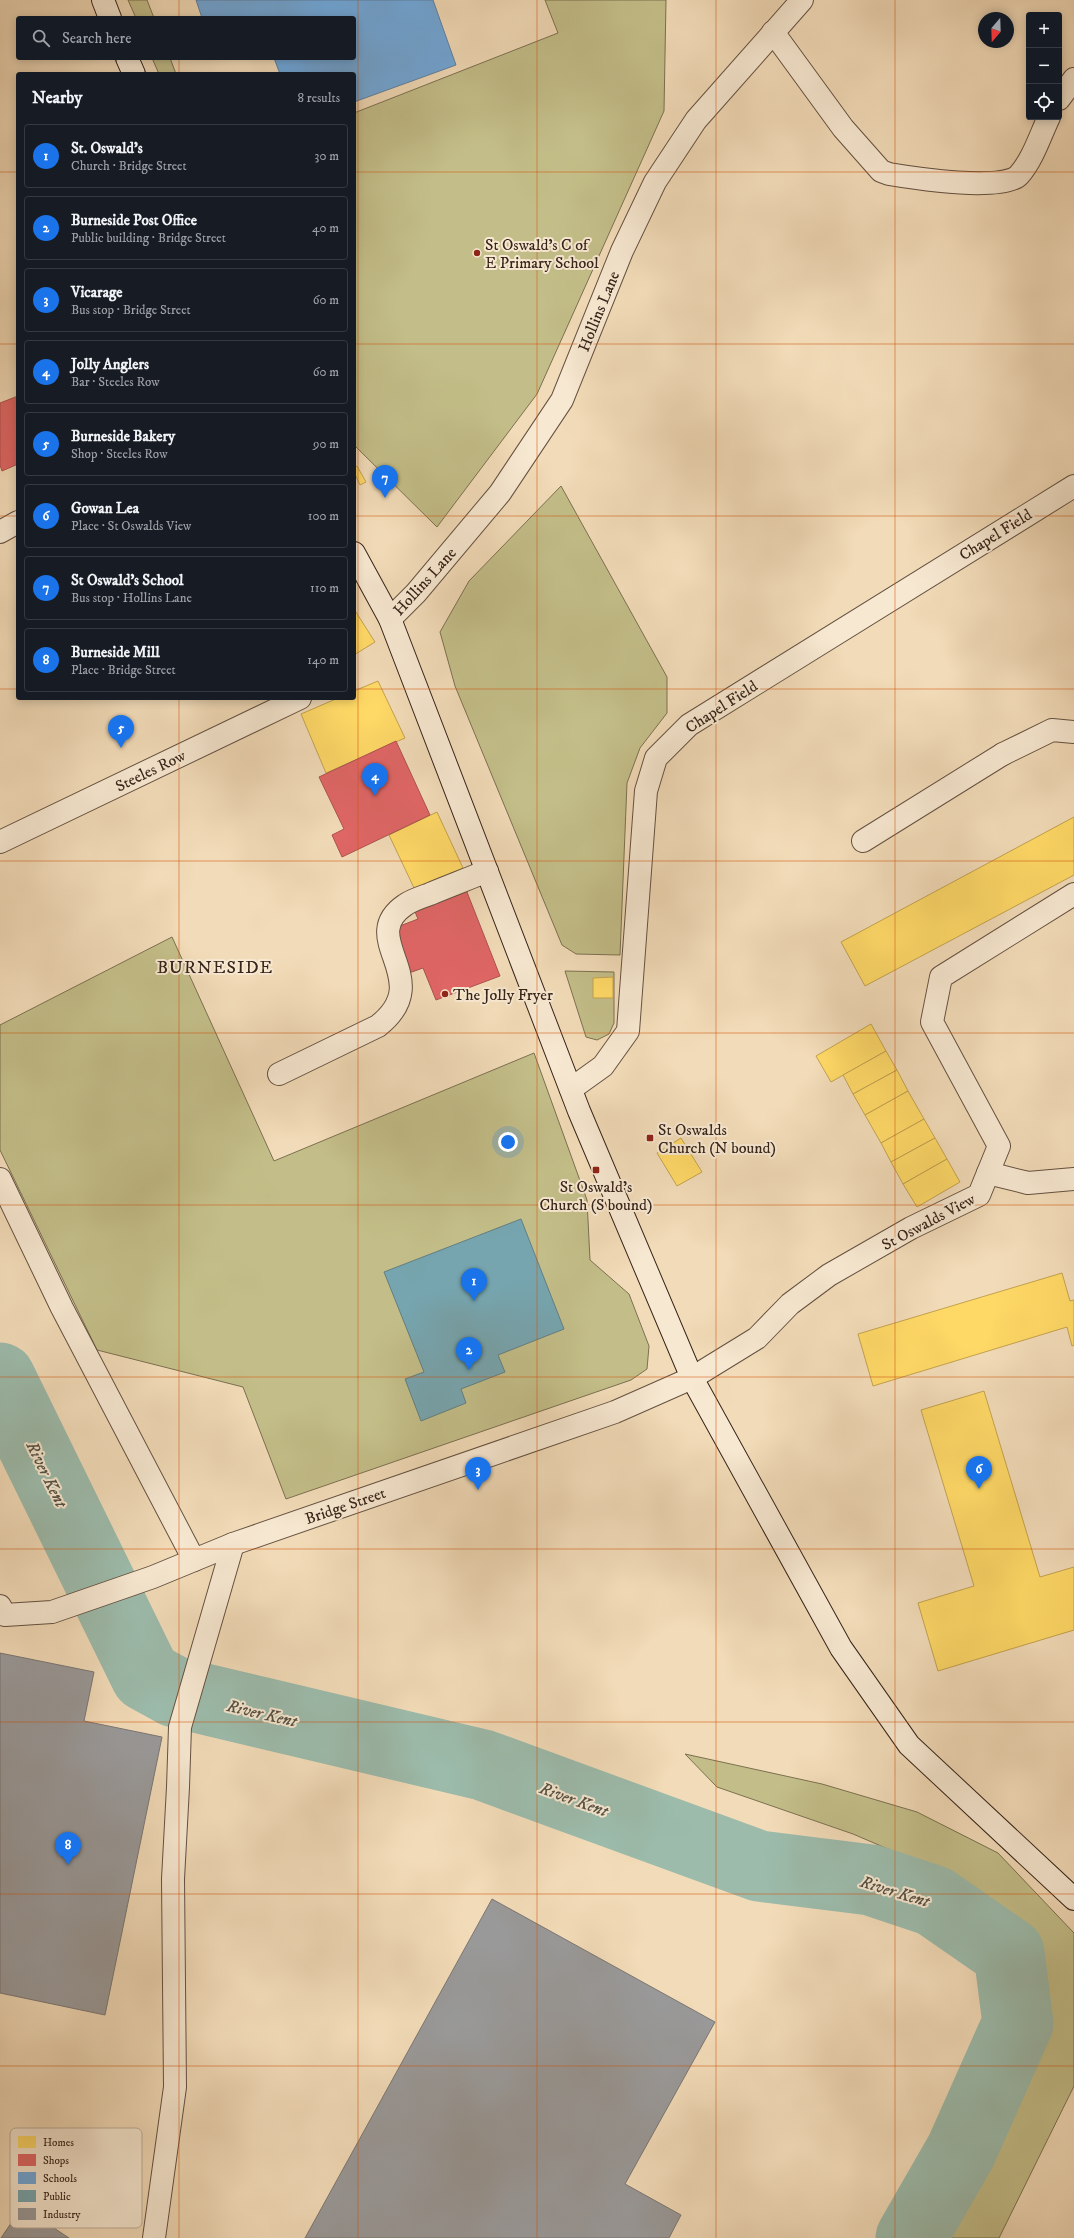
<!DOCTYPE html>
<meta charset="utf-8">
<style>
body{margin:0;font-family:"IM FELL DW Pica",serif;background:#242831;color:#f1f3f6}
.controls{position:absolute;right:12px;top:12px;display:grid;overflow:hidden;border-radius:4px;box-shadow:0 2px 10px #0003}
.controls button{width:36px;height:36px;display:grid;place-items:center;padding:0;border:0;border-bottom:1px solid #363941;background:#171b24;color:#f1f3f6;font:20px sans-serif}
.compass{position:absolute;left:978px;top:12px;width:36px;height:36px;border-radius:50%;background:#171b24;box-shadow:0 2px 10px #0003;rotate:199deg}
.you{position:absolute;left:508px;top:1142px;width:14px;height:14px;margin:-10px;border:3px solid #fff;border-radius:50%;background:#1a73e8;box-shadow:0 0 0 6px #1a73e833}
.badge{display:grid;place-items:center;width:26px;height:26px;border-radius:50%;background:#1a73e8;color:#fff;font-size:13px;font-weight:700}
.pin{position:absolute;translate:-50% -33px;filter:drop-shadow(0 1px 2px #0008)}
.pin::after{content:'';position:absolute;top:21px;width:14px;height:12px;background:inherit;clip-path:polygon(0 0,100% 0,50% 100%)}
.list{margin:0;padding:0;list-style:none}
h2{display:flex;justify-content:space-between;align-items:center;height:52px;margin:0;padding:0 16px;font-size:17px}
h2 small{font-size:13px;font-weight:400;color:#9ea1a6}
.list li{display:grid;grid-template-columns:26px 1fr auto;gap:12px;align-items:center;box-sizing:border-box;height:64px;margin:0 8px 8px;padding:0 8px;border:1px solid #363941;border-radius:4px}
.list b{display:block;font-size:15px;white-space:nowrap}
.list p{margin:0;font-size:13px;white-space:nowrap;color:#9ea1a6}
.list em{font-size:13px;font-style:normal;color:#9ea1a6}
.icon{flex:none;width:22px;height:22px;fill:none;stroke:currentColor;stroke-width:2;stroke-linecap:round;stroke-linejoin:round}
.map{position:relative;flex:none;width:1074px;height:2238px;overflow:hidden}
.search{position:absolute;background:#171b24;box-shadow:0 2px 10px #0003;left:16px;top:16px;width:340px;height:44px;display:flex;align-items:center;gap:10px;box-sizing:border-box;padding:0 14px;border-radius:4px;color:#9ea1a6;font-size:15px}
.panel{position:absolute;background:#171b24;box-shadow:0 2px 10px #0003;left:16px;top:72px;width:340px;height:628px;border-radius:4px}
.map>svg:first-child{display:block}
.green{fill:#c3be89;stroke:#7c7051}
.homes{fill:#ffd966;stroke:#c3a24f}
.shops{fill:#e06666;stroke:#ad524f}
.schools{fill:#6fa8dc;stroke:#5e80a2}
.public{fill:#76a5af;stroke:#637e82}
.industry{fill:#999;stroke:#7b7673}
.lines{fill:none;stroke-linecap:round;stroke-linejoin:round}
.river{stroke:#9cbbab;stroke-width:71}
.lane-casing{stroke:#655141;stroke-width:24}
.street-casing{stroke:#655141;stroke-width:24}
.secondary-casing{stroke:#362319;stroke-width:24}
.lane{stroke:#f7e8d1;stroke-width:22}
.street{stroke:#f7e8d1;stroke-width:22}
.secondary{stroke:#f7e8d1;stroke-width:22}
.grid{fill:none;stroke:#d6540d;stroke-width:1;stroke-opacity:0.55}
.poi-dot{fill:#8f2418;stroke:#f7e8d1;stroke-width:1.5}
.labels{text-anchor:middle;stroke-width:4;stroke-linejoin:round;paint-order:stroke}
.poi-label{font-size:16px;fill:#362319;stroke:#f7e8d1;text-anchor:start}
.street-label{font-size:16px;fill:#362319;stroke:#f7e8d1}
.water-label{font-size:17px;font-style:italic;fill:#555145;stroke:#f7e8d1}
.quarter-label{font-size:18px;letter-spacing:1px;fill:#362319;stroke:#f7e8d1}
.key{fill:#f7e8d1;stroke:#bdad9a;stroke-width:1}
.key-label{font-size:11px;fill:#362319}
</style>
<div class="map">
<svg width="1074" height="2238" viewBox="0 0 1074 2238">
<rect width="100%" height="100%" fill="#f2dbb8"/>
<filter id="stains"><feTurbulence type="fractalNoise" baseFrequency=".005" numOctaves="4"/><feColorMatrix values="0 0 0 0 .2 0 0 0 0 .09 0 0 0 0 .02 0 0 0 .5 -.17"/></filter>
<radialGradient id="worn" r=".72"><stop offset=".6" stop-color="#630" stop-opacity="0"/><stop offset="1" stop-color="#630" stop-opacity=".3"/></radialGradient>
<g class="green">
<path d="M128 0H147L154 18H136Z"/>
<path d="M545 0H666L664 111 537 394 437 527 354 445V113L558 33Z"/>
<path d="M152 58H170L176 74H159Z"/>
<path d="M561 486 667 677V713L640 748 627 783 620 955 576 954 562 945 455 686 440 632 469 581Z"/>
<path d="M172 937 274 1161 534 1053 587 1200 590 1260 629 1294 649 1346 647 1369 631 1380 286 1499 243 1387 97 1350 0 1150V1025Z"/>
<path d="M565 971 614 972V1023L609 1034 597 1040 586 1037Z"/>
<path d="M685 1754 822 1784 917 1812 998 1853 1074 1933V2086L999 2238H934L949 2209 1004 2128 1033 2043 1046 1991 1029 1954 951 1876 853 1834 717 1787Z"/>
</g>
<g class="homes">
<path d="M357 466 366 482 360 485 354 472V468Z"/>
<path d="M354 609 375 642 354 655Z"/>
<path d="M378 681 405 738 326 773 301 714 338 698H354V691Z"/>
<path d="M437 812 463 868 415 890 389 835Z"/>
<path d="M1074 817V875L865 986 841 942Z"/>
<path d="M613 977V998H593V978Z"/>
<path d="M871 1024 886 1051 831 1082 816 1056Z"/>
<path d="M886 1051 897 1070 853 1094 843 1075Z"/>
<path d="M897 1070 908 1091 865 1115 853 1094Z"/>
<path d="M908 1091 924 1119 881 1143 865 1115Z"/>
<path d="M924 1119 935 1138 891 1162 881 1143Z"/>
<path d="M681 1138 702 1172 677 1186 657 1153Z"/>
<path d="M935 1138 947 1159 903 1184 891 1162Z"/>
<path d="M947 1159 960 1182 917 1207 903 1184Z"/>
<path d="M1062 1273 1070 1301 1074 1300V1345L1072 1346 1067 1327 873 1386 858 1334Z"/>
<path d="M984 1391 1040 1577 1074 1567V1630L938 1671 918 1603 974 1586 921 1410Z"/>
</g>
<g class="shops">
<path d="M18 396V464L2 471 0 465V403Z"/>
<path d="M396 741 430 815 342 857 332 835 344 829 319 777Z"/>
<path d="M465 887 500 976 436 1000 423 968 409 973 392 929 418 919 413 907Z"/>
</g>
<path class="schools" d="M196 0H433L456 65 354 102V74H280L274 58H354V18H202Z"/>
<path class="public" d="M521 1219 564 1329 498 1355 505 1372 461 1389 466 1403 421 1421 405 1379 424 1372 384 1272Z"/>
<g class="industry">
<path d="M0 1653 94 1672 84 1721 162 1737 105 2015 0 1993Z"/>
<path d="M492 1899 715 2022 625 2184 681 2215 669 2238H305Z"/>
<path d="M22 2207 69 2238H1Z"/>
</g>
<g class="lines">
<path class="river" d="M0 1378 146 1676 175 1692 483 1765 759 1866 871 1880 934 1901 1009 1953 1018 2023 961 2151 911 2238"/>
<g class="lane-casing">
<g id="lane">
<path d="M773 32 843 128 881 171 889 174C913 178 1004 192 1019 175 1033 159 1040 136 1049 117"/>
<path d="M1059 99 1074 79"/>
<path d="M863 841 1003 754"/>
<path d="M279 1074 378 1026C438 979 355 939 405 905 412 900 422 897 430 894 449 886 468 879 487 871"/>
<path d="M988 1173 1028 1183 1074 1179"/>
<path d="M154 2238 175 2087 173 1879 178 1787 180 1727 233 1544"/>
</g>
</g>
<g class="street-casing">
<g id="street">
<path d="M0 532 18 522"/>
<path d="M390 619 416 593 500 493 562 400 622 251 655 182 696 120 802 0"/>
<path d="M1003 754 1052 730 1074 732"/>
<path d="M0 842 300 698"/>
<path d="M571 1089 603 1066 628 1031 646 791 656 758 689 725 1074 486"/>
<path d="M0 1179 62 1308 194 1560"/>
<path d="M0 1606 5 1615 52 1612 153 1577 233 1544 615 1412 692 1378 757 1338 790 1304 829 1275 911 1228 979 1195 999 1146 932 1022 941 977 1074 894"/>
</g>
</g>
<g class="secondary-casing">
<g id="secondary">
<path d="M103 0 110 18"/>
<path d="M127 58 134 74"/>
<path d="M354 553 390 619 579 1111 692 1378 841 1648 909 1745 1074 1899"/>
</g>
</g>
<use href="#lane" class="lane"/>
<use href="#street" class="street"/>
<use href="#secondary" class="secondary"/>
</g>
<path class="grid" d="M179 0V18M358 0V2238M537 0V2238M716 0V2238M895 0V2238M179 58V74M0 172H18M354 172H1074M0 344H18M354 344H1074M0 516H18M354 516H1074M0 689H18M354 689H1074M179 698V2238M0 861H1074M0 1033H1074M0 1205H1074M0 1377H1074M0 1549H1074M0 1722H1074M0 1894H1074M0 2066H1074"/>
<g class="poi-dot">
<circle cx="477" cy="253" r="4"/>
<circle cx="445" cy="994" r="4"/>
<rect x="646" y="1134" width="8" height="8" rx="2"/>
<rect x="592" y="1166" width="8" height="8" rx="2"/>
</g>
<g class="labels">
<g class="poi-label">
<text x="485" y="250">St Oswald's C of<tspan x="485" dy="18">E Primary School</tspan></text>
<text x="453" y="1000">The Jolly Fryer</text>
<text x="658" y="1135">St Oswalds<tspan x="658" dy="18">Church (N bound)</tspan></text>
<text x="596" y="1192" text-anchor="middle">St Oswald's<tspan x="596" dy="18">Church (S bound)</tspan></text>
</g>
<g class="street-label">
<text transform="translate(598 311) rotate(-68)" y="6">Hollins Lane</text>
<text transform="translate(995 534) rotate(-32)" y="6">Chapel Field</text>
<text transform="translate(424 581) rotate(-48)" y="6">Hollins Lane</text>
<text transform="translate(721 706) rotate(-33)" y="6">Chapel Field</text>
<text transform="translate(150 770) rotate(-26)" y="6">Steeles Row</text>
<text transform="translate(928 1221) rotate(-28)" y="6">St Oswalds View</text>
<text transform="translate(345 1505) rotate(-19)" y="6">Bridge Street</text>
</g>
<g class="water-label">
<text transform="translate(47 1474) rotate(64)" y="6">River Kent</text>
<text transform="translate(262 1713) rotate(13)" y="6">River Kent</text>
<text transform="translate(574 1799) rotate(20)" y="6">River Kent</text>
<text transform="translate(895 1891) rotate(17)" y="6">River Kent</text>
</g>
<g class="quarter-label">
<text x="215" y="973">BURNESIDE</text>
</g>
</g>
<rect x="10" y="2128" width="132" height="100" rx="6" class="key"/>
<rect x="18" y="2136" width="18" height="12" fill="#ffd966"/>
<rect x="18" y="2154" width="18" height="12" fill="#e06666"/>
<rect x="18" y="2172" width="18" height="12" fill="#6fa8dc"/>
<rect x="18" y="2190" width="18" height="12" fill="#76a5af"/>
<rect x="18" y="2208" width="18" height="12" fill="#999"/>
<g class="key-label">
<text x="43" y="2146">Homes</text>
<text x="43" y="2164">Shops</text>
<text x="43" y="2182">Schools</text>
<text x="43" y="2200">Public</text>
<text x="43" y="2218">Industry</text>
</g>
<rect width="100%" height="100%" filter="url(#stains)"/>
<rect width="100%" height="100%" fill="url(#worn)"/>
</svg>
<div class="controls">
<button>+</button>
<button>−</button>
<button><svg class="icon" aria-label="locate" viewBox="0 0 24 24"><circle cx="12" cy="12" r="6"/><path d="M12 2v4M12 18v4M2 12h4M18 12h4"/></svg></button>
</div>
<svg class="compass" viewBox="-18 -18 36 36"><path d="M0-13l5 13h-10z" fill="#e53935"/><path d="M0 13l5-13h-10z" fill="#9ea1a6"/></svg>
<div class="you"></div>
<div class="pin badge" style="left:474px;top:1301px">1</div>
<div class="pin badge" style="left:469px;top:1370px">2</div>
<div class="pin badge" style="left:478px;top:1490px">3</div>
<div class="pin badge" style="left:375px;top:796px">4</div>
<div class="pin badge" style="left:121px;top:748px">5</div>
<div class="pin badge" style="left:979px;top:1489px">6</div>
<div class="pin badge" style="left:385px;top:498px">7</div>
<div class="pin badge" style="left:68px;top:1865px">8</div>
<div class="search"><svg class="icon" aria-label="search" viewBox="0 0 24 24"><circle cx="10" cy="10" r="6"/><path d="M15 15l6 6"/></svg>Search here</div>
<section class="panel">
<h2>Nearby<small>8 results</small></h2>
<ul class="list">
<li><span class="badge">1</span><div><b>St. Oswald's</b><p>Church · Bridge Street</p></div><em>30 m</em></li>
<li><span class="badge">2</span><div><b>Burneside Post Office</b><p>Public building · Bridge Street</p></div><em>40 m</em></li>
<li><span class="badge">3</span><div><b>Vicarage</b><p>Bus stop · Bridge Street</p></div><em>60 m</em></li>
<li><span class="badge">4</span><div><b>Jolly Anglers</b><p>Bar · Steeles Row</p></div><em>60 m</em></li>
<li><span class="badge">5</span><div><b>Burneside Bakery</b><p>Shop · Steeles Row</p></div><em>90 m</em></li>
<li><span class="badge">6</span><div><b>Gowan Lea</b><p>Place · St Oswalds View</p></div><em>100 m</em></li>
<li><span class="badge">7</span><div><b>St Oswald's School</b><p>Bus stop · Hollins Lane</p></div><em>110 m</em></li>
<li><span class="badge">8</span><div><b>Burneside Mill</b><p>Place · Bridge Street</p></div><em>140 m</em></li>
</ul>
</section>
</div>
